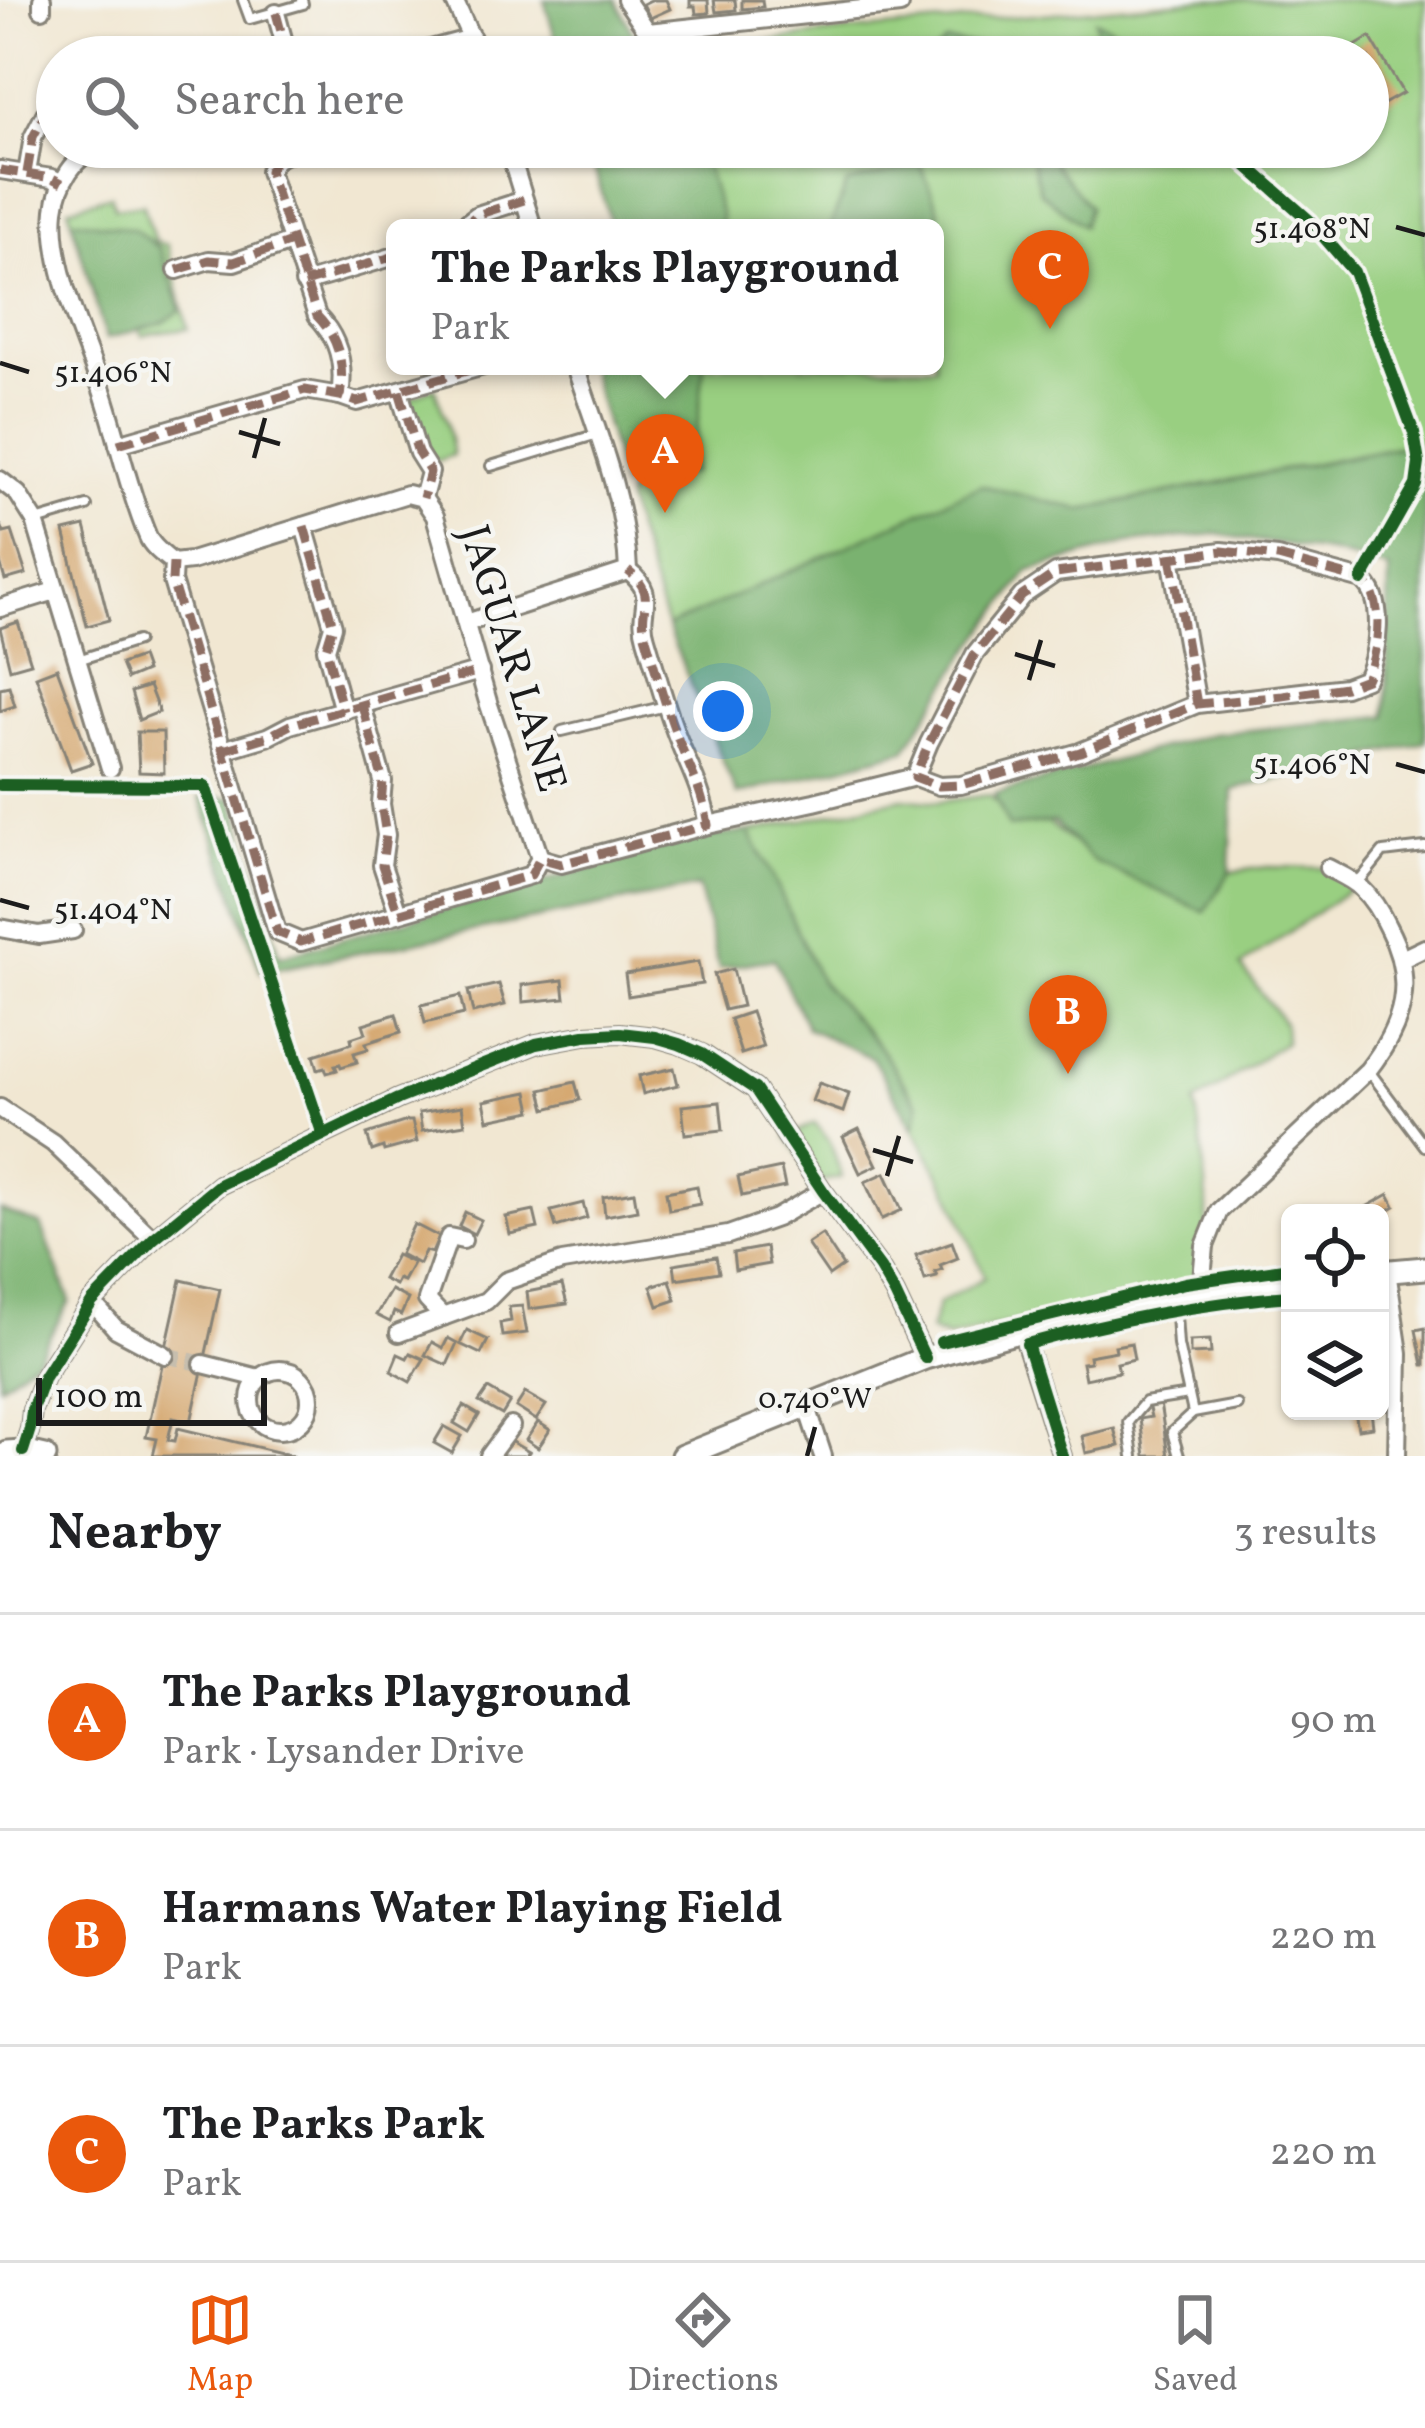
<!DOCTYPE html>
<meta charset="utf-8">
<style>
body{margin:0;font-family:Vollkorn,serif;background:#f2f2f2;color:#202124}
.controls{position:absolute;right:36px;bottom:36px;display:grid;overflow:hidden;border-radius:18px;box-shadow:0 3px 9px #0004}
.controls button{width:108px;height:108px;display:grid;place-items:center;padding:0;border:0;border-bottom:3px solid #e0e0e0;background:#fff;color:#202124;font:60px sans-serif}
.scale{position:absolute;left:36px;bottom:30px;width:231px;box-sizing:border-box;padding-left:12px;border:6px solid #1c1c1c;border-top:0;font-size:33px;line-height:42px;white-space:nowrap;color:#1c1c1c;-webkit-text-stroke:9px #f6f6f2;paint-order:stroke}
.you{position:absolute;left:723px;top:711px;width:42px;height:42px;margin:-30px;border:9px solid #fff;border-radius:50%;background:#1a73e8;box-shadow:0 0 0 18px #1a73e833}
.badge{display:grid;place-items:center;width:78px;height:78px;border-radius:50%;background:#ea580c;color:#fff;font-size:39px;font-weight:700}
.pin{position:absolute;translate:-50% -99px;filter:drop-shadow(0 3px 6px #0008)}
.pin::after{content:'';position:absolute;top:63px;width:42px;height:36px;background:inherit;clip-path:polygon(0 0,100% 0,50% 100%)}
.popup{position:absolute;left:386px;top:219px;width:558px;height:156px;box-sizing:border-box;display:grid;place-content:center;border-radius:18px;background:#fff;filter:drop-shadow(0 3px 9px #0005);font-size:39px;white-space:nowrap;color:#757577}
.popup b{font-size:45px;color:#202124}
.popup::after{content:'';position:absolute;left:50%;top:100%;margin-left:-24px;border:24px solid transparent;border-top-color:#fff}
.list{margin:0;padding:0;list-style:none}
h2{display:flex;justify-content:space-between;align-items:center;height:156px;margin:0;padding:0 48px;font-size:51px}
h2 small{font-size:39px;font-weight:400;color:#757577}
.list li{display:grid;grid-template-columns:78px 1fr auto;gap:36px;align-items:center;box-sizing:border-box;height:216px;padding:0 48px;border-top:3px solid #e0e0e0}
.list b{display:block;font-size:45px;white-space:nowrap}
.list p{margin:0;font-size:39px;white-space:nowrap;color:#757577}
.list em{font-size:39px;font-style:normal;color:#757577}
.icon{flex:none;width:66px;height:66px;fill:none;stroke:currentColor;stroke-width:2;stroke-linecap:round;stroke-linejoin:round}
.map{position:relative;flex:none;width:1425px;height:1456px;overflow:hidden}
.search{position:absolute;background:#fff;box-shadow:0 3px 9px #0004;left:36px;right:36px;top:36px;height:132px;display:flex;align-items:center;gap:30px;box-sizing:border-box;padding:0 42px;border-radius:66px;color:#757577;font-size:45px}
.sheet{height:804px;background:#fff}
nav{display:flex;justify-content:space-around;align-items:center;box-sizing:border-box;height:168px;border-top:3px solid #e0e0e0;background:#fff;font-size:33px;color:#757577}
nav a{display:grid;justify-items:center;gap:6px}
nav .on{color:#ea580c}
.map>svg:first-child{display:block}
.green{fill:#99cf81;stroke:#5a764e;stroke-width:3}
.forest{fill:#7ab26f;stroke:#4b6746;stroke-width:3}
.building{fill:#d5a871}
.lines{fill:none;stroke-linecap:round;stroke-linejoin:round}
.street-tunnel{stroke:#c6beae;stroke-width:16;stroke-dasharray:16 8;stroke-linecap:butt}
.lane-casing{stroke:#868277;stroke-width:14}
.street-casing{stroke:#868277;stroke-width:22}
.secondary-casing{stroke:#868277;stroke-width:27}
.lane{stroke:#fff;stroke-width:8}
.street{stroke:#fff;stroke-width:16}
.secondary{stroke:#fff;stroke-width:21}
.quiet{stroke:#8d6e63;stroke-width:9;stroke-dasharray:18 9;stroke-linecap:butt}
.cycleway-casing{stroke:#f6f6f2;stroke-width:20}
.cycleway{stroke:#1b5e20;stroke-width:12}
.ticks{fill:none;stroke:#1c1c1c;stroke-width:4.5}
.labels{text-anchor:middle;stroke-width:9;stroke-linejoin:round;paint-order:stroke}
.street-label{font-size:42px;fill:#1c1c1c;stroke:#f6f6f2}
.ticks-label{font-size:30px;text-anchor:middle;fill:#1c1c1c;stroke:#f6f6f2;stroke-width:9;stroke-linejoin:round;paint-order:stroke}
</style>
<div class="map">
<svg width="1425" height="1456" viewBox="0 0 1425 1456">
<rect width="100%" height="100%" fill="#f6f6f2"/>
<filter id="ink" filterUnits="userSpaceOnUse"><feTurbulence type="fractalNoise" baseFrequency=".00833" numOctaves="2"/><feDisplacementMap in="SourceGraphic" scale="24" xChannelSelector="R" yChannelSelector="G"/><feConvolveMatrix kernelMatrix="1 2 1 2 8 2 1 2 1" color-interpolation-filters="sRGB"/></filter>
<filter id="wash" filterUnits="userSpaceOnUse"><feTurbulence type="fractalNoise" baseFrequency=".004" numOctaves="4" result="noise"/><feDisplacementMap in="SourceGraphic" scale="48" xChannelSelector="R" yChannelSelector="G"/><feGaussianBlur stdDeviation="2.7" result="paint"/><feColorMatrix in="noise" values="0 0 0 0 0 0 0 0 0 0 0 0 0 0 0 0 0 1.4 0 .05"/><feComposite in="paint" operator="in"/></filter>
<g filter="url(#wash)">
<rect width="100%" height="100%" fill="#f1e7d2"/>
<g class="green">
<path d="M1201 0H1425V441L1082 510 1018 495 667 627 626 501 665 366H935V228H704L689 147H1368V57H665L664 54 853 31Z"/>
<path d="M111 195 115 208 143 204 155 242 167 245 188 329C172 332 158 331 143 336L137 327 109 334 68 208Z"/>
<path d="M434 387 447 423 453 455 437 461 432 460 422 442 410 399Z"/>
<path d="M989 795 998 804 1009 827 1047 822 1101 865 1204 911 1230 872 1267 867 1328 868 1357 884 1241 966 1284 1023 1285 1042 1195 1103C1206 1166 1212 1216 1202 1279L948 1338 930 1331 939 1303 985 1277 951 1195 914 1129 919 1105 878 1045 820 981 771 873 749 832 903 798 938 802Z"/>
<path d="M815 1123 830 1142 842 1177 817 1182 787 1137Z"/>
</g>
<g class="forest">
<path d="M544 0H616L638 43 712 32 727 57H561Z"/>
<path d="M1095 20 1143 43V57H1102Z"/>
<path d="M946 42 1045 52 1047 57H930Z"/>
<path d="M588 147H700L721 216 720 228H612Z"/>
<path d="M1028 147H1055L1054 164 1089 207 1083 226 1040 192Z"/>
<path d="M921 165 939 211 935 228H830L847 183Z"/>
<path d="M71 219 134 229 160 249 181 310 163 323 106 339Z"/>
<path d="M589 366H704L692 473 623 486Z"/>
<path d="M1425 442V742L1233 790 1230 872 1205 912 1093 861 1054 822 1009 827 994 794 1212 734 1386 716 1389 569 1333 553 1216 534 1128 543 1029 571 967 654 905 750 737 795 667 627 981 485 1082 510Z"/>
<path d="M200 797 233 798 280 956 700 837 749 832 771 873 820 981 878 1045 919 1105 914 1129 872 1058 807 1028 774 959 719 968 698 887 261 972Z"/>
<path d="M0 1210 41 1225 70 1301 37 1358 0 1385Z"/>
</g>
<g id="blocks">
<g class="building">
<path d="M651 0H666L670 9 650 18 643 4Z"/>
<path d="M690 0H708L709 13 696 14 695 6H690Z"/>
<path d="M714 0H735L736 10 716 12Z"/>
<path d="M742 0H762L763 7 742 9Z"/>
<path d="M1370 37 1403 93 1368 113V57H1337Z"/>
<path d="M1 525 4 533 12 531 26 574 5 580 0 563Z"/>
<path d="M85 526 109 620 87 626 64 531Z"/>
<path d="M18 622 31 663 10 669 0 628Z"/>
<path d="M141 657 146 671 127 679 121 664Z"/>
<path d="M57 668 92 763 71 770 36 676Z"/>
<path d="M9 686 15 706 0 711V688Z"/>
<path d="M149 686 159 712 139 720 131 692Z"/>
<path d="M137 732H163L164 773 139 772Z"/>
<path d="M698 962 702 984 628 996 625 974Z"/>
<path d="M733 969 742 1006 724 1010 714 974Z"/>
<path d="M563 980 565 998 523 1002 522 985Z"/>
<path d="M499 984 505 1005 473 1013 468 991Z"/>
<path d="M460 996 464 1014 425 1023 421 1005Z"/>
<path d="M751 1012 763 1047 741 1054 730 1019Z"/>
<path d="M396 1014 401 1032 366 1043 368 1049 354 1053 357 1062 341 1067 340 1064 335 1065 337 1070 327 1073 325 1067 318 1069 314 1055 352 1043 351 1038 366 1033 363 1024Z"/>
<path d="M674 1068 678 1085 643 1094 639 1076Z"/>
<path d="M575 1082 580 1100 546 1109 541 1090Z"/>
<path d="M819 1083 849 1094 843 1112 812 1101Z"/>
<path d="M528 1092 532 1111 488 1120 484 1101Z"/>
<path d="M720 1102 723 1130 685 1134 682 1106Z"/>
<path d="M462 1106 465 1124 422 1131 419 1113Z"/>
<path d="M407 1121H412L417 1142 384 1151 383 1147 372 1151 367 1134Z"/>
<path d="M859 1129 877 1165 860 1173 843 1137Z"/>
<path d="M781 1168 785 1187 742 1196 738 1177Z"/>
<path d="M885 1173 902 1210 882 1219 865 1182Z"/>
<path d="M697 1186 700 1204 669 1210 666 1192Z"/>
<path d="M634 1192 637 1210 605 1216 603 1197Z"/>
<path d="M1389 1194 1395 1206 1380 1215 1356 1213Z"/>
<path d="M583 1203 587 1218 556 1227 551 1211Z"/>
<path d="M534 1211 538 1228 510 1234 506 1217Z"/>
<path d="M465 1212 481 1220 474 1234 459 1226Z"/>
<path d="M414 1224 439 1237 432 1253 425 1251 419 1264 400 1254Z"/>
<path d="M822 1234 843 1266 829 1276 807 1244Z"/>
<path d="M952 1242 958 1258 940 1265 942 1270 935 1272 937 1277 925 1280 916 1255Z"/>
<path d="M766 1247 769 1264 735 1270 733 1253Z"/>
<path d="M396 1255 413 1263 403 1281 398 1279 395 1285 383 1279Z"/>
<path d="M716 1257 719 1272 676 1279 674 1264Z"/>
<path d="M181 1280 220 1289 191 1422 173 1418 168 1440 175 1441 178 1428 294 1456H153L157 1439 146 1437Z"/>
<path d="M670 1280 676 1300 658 1306 651 1286Z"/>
<path d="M562 1285 567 1304 529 1309 527 1292Z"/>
<path d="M391 1290 408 1299 401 1315 394 1312 390 1322 376 1315Z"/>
<path d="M522 1306 527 1333 502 1336 500 1323 511 1321 509 1307Z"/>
<path d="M1425 1328V1365H1423L1416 1330Z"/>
<path d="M467 1330 488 1340 481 1354 460 1344Z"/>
<path d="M448 1338 457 1343 447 1365 425 1355 432 1342 443 1348Z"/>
<path d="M1210 1340 1211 1353 1190 1354V1341Z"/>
<path d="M1131 1343 1134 1359 1117 1363 1119 1372 1085 1379 1082 1363 1090 1362 1089 1356 1116 1351 1115 1346Z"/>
<path d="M410 1353 424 1359 410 1382 391 1371 398 1354 407 1358Z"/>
<path d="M488 1389 510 1402 502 1415 479 1402Z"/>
<path d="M525 1393 546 1405 536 1420 516 1407Z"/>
<path d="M1160 1403 1168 1456H1145L1140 1419 1151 1417 1148 1404Z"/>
<path d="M464 1406 479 1415 469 1432 454 1423Z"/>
<path d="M1355 1411H1371L1373 1427 1358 1429Z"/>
<path d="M538 1422 550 1430 538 1448 526 1440Z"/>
<path d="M444 1426 462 1436 452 1453 434 1443Z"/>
<path d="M1114 1428 1119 1446 1086 1453 1082 1436Z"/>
<path d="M510 1441 529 1452 526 1456H501Z"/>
</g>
</g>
</g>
<g filter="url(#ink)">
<use href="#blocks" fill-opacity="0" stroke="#868277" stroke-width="3"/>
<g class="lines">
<path class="street-tunnel" d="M165 1355 203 1364"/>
<g class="lane-casing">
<g id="lane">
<path d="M243 0 250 19 303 4 302 0"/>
<path d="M491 466 598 434"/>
<path d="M36 521 87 506"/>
<path d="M78 660 137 641"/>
<path d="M562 731 666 706"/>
<path d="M1358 883 1383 852 1425 847"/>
<path d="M1369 1071 1425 1146"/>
<path d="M1175 1300 1178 1345 1193 1413 1172 1432 1179 1456"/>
<path d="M1193 1413 1237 1405"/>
<path d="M1133 1456 1128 1422 1145 1402 1189 1395"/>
</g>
</g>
<g class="street-casing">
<g id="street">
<path d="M454 0 480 57"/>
<path d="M626 0 648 32 900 5"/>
<path d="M42 9V0"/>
<path d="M276 13 288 57"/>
<path d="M401 57 472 38"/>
<path d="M101 147C74 155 58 183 55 210 49 267 86 342 104 396 119 442 129 492 148 537 152 547 164 555 173 563L191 561 407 494 423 498 435 516 488 702 540 858"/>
<path d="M299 147 275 160 269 171 317 316C339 338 345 365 340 396"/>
<path d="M508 147 533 228"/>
<path d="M0 170 52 178 62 183"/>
<path d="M27 173 33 137 45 114"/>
<path d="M460 228 477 215 524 200"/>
<path d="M177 270 209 260 234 262 291 242"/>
<path d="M304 283 395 256"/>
<path d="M399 391 418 453 430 472 423 498"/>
<path d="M118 444 305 390 340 396 357 402 484 366"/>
<path d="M0 480 18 494 35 521 110 768"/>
<path d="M304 526 333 626 326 649 343 711"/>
<path d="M1171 557 1197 704"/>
<path d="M173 563 172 581 277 932 301 942 531 875 540 858"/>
<path d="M628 571C660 596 636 607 646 638 655 668 663 698 674 728 686 762 702 787 708 825"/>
<path d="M0 608 55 591"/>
<path d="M466 623 628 571C626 502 597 431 575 366"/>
<path d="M362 705 383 781 381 804 386 835 382 865 398 913"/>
<path d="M223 750 267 737 290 725 480 671"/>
<path d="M540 858 561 864 708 825 814 802 915 777 939 786 961 785 1080 752 1197 704 1345 687 1366 679C1378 653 1387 599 1362 580L1278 557 1222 551 1056 573 1022 596 975 654 929 743 915 777"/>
<path d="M0 928 39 935 73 930"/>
<path d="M1402 959 1425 948"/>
<path d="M0 1108 53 1143 153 1239"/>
<path d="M1387 1271 1399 1353 1397 1456"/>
<path d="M1204 1292 1202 1279 1205 1246 1219 1211 1368 1070C1404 1024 1416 981 1388 928 1381 913 1373 899 1361 888 1352 879 1339 874 1328 868"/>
<path d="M92 1302 116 1329 165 1355"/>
<path d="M443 1317 427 1300 449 1237 463 1240"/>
<path d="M1022 1331 1062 1456"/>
<path d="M399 1333 486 1301 506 1281 562 1262 728 1235 776 1218 823 1191"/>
<path d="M203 1364 259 1378"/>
<circle cx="280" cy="1400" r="30"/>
<path d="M806 1404 823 1456"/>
<path d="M23 1451 30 1429 32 1410 44 1377 92 1302 153 1239 219 1185 398 1099 536 1044 585 1035 620 1033 655 1037 679 1044 702 1054 755 1089 823 1191 880 1268 895 1294 925 1358"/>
<path d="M489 1456 511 1426"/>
</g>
</g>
<g class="secondary-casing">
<g id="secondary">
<path d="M1380 1272 1425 1268"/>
<path d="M4 1456 7 1452 23 1451 45 1456"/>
<path d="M682 1456 925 1358 1022 1331 1127 1307 1204 1292 1290 1282"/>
</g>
</g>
<use href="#lane" class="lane"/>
<use href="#street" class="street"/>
<use href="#secondary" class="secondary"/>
<g class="quiet">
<path d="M276 13 288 57"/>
<path d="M299 147 275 160 269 171 317 316C339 338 345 365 340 396"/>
<path d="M0 170 52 178 62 183"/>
<path d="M27 173 33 137 45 114"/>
<path d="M460 228 477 215 524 200"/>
<path d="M177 270 209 260 234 262 291 242"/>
<path d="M304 283 395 256"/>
<path d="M399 391 418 453 430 472 423 498"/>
<path d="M118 444 305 390 340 396 357 402 484 366"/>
<path d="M304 526 333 626 326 649 343 711"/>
<path d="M1222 551 1278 557 1362 580C1387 599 1378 653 1366 679L1345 687 1283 696 1197 704 1080 752 961 785 939 786 915 777 929 743 975 654 1022 596 1056 573Z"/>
<path d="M1171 557 1197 704"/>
<path d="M173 563 172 581 277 932 301 942 531 875 540 858 561 864 708 825C702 787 686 762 674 728 663 698 655 668 646 638 636 607 660 596 628 571"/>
<path d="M362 705 383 781 381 804 386 835 382 865 398 913"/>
<path d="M223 750 267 737 290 725 480 671"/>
</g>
<g class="cycleway-casing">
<g id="cycleway">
<path d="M1226 147 1310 221 1354 272 1414 433 1419 463 1416 485 1362 580"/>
<path d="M0 785 205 786 323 1135"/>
<path d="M941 1342 1185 1283 1290 1268"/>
<path d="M23 1451 30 1429 32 1410 44 1377 92 1302 153 1239 219 1185 398 1099 536 1044 585 1035 620 1033 655 1037 679 1044 702 1054 755 1089 823 1191 880 1268 895 1294 925 1358"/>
<path d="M1062 1456 1027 1344C1113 1320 1200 1303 1290 1296"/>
</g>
</g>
<use href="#cycleway" class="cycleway"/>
</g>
</g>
<path class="ticks" d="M1396 227 1425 235M0 363 29 372M239 432 280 444M254 458 265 418M1015 654 1055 666M1029 680 1041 640M1396 764 1425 772M0 900 29 908M873 1150 913 1162M887 1176 899 1136M807 1456 815 1427"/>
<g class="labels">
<g class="street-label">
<text transform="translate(515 658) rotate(73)" y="15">JAGUAR LANE</text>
</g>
</g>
<g class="ticks-label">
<text x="1312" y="238">51.408°N</text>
<text x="113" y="382">51.406°N</text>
<text x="1312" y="774">51.406°N</text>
<text x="113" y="919">51.404°N</text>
<text x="815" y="1408">0.740°W</text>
</g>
</svg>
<div class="controls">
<button><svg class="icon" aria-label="locate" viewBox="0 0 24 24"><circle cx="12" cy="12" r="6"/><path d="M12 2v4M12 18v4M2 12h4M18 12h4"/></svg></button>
<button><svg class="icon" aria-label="layers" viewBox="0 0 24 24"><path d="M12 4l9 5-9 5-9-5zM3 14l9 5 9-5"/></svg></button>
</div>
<div class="scale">100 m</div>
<div class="you"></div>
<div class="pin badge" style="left:665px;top:513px">A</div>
<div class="popup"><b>The Parks Playground</b>Park</div>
<div class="pin badge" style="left:1068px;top:1074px">B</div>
<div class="pin badge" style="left:1050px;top:329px">C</div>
<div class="search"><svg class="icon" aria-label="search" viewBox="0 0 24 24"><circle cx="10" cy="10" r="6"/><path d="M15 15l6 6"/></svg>Search here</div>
</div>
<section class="sheet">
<h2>Nearby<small>3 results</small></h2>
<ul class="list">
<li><span class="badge">A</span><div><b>The Parks Playground</b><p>Park · Lysander Drive</p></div><em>90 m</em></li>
<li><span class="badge">B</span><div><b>Harmans Water Playing Field</b><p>Park</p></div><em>220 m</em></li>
<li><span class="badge">C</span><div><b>The Parks Park</b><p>Park</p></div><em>220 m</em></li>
</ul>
</section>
<nav>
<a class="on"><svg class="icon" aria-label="map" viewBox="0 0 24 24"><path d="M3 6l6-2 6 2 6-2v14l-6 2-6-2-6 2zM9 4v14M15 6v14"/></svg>Map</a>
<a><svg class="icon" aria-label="directions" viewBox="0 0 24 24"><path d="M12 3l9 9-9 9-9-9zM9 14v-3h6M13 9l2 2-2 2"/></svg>Directions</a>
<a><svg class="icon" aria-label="saved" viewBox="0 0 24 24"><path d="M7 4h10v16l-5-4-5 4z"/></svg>Saved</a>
</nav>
